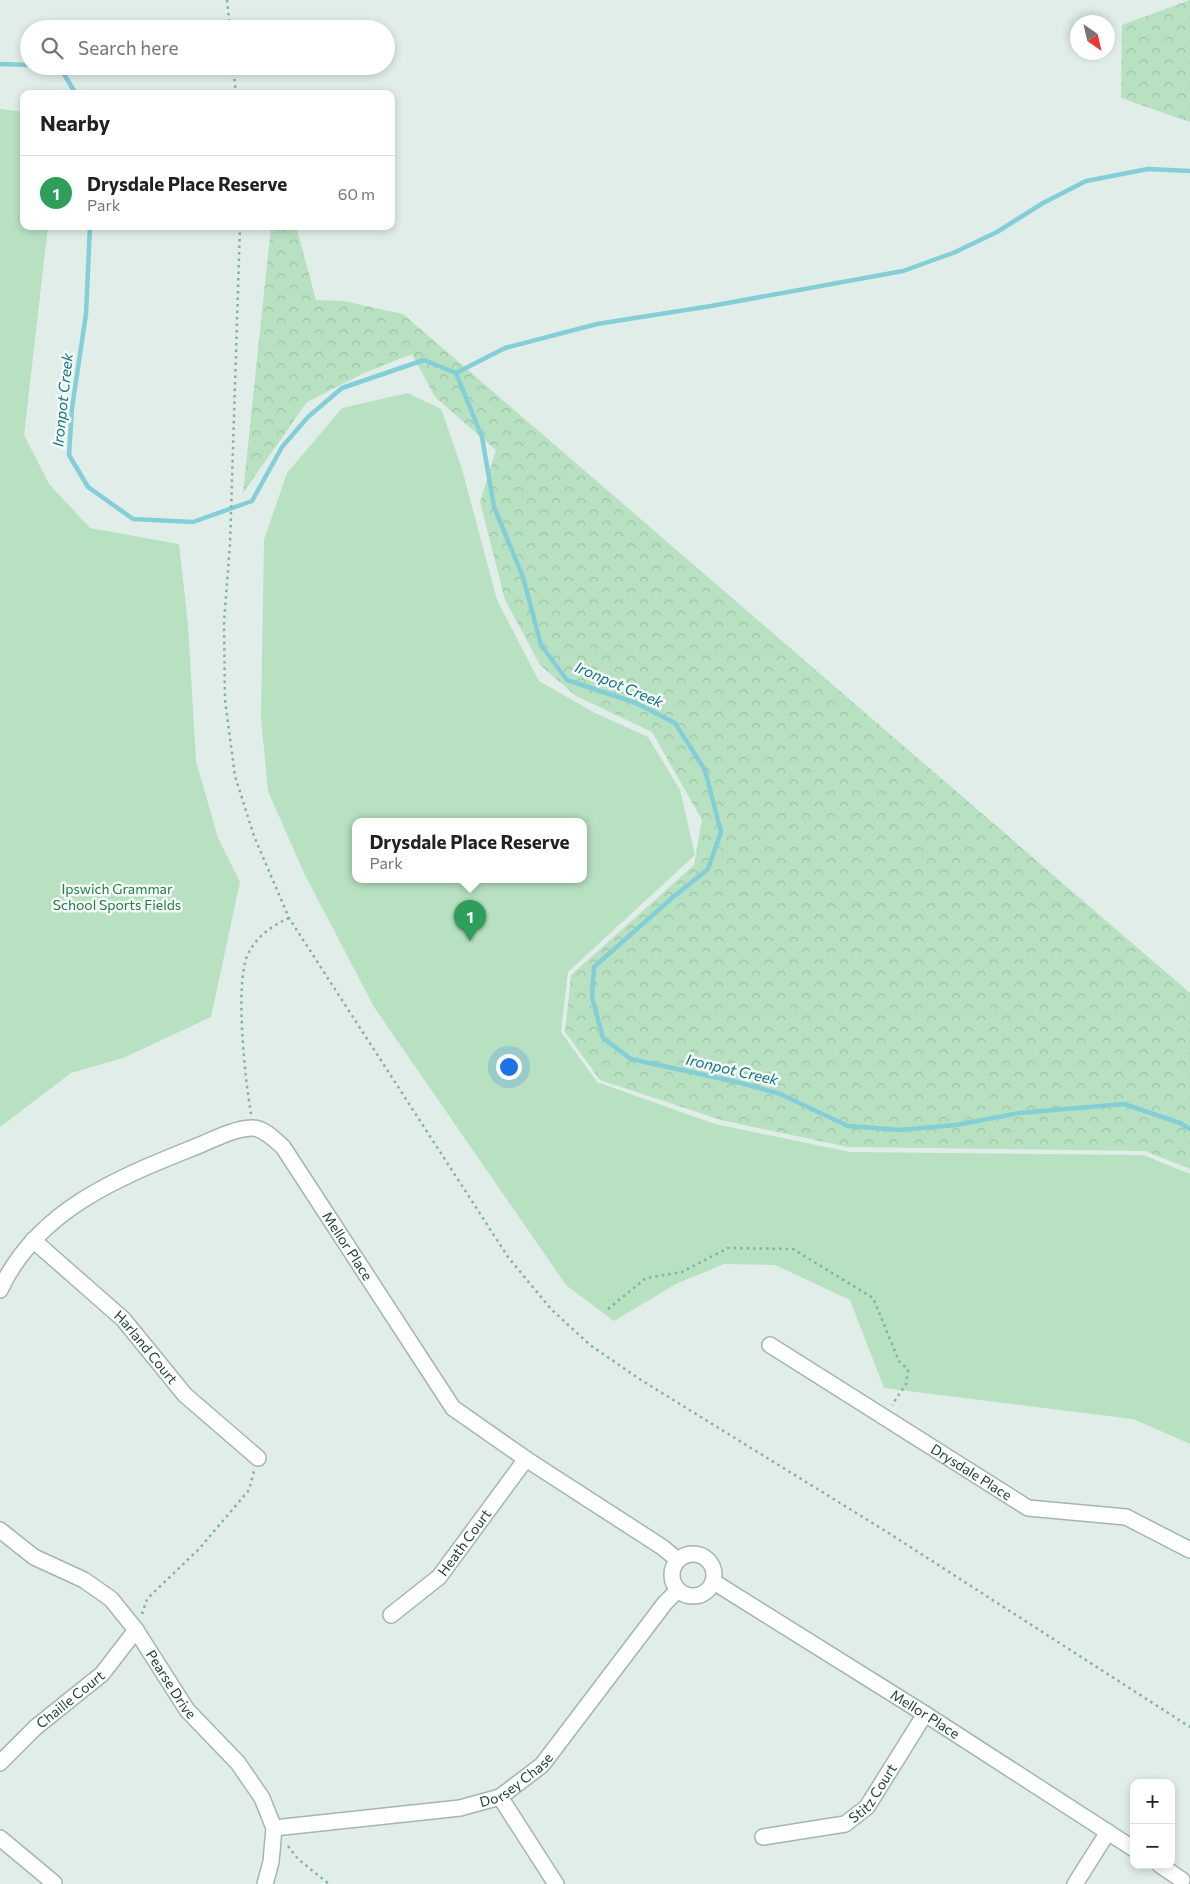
<!DOCTYPE html>
<meta charset="utf-8">
<style>
body{margin:0;font-family:Commissioner,sans-serif;background:#f2f2f2;color:#202124}
.controls{position:absolute;right:15px;bottom:15px;display:grid;overflow:hidden;border-radius:10px;box-shadow:0 2px 8px #0003}
.controls button{width:45px;height:45px;display:grid;place-items:center;padding:0;border:0;border-bottom:1px solid #e0e0e0;background:#fff;color:#202124;font:25px sans-serif}
.compass{position:absolute;left:1070px;top:15px;width:45px;height:45px;border-radius:50%;background:#fff;box-shadow:0 2px 8px #0003;rotate:146deg}
.you{position:absolute;left:508px;top:1066px;width:18px;height:18px;margin:-12px;border:4px solid #fff;border-radius:50%;background:#1a73e8;box-shadow:0 0 0 8px #1a73e833}
.badge{display:grid;place-items:center;width:32px;height:32px;border-radius:50%;background:#844637;color:#fff;font-size:16px;font-weight:700}
.pin{position:absolute;translate:-50% -41px;filter:drop-shadow(0 1px 2px #0008)}
.pin::after{content:'';position:absolute;top:26px;width:18px;height:15px;background:inherit;clip-path:polygon(0 0,100% 0,50% 100%)}
.popup{position:absolute;left:352px;top:818px;width:235px;height:65px;box-sizing:border-box;display:grid;place-content:center;border-radius:10px;background:#fff;filter:drop-shadow(0 1px 4px #0005);font-size:16px;white-space:nowrap;color:#757577}
.popup b{font-size:19px;color:#202124}
.popup::after{content:'';position:absolute;left:50%;top:100%;margin-left:-10px;border:10px solid transparent;border-top-color:#fff}
.list{margin:0;padding:0;list-style:none}
h2{display:flex;justify-content:space-between;align-items:center;height:65px;margin:0;padding:0 20px;font-size:21px}
h2 small{font-size:16px;font-weight:400;color:#757577}
.list li{display:grid;grid-template-columns:32px 1fr auto;gap:15px;align-items:center;box-sizing:border-box;height:75px;padding:0 20px;border-top:1px solid #e0e0e0}
.list b{display:block;font-size:19px;white-space:nowrap}
.list p{margin:0;font-size:16px;white-space:nowrap;color:#757577}
.list em{font-size:16px;font-style:normal;color:#757577}
.icon{flex:none;width:28px;height:28px;fill:none;stroke:currentColor;stroke-width:2;stroke-linecap:round;stroke-linejoin:round}
.map{position:relative;flex:none;width:1190px;height:1884px;overflow:hidden}
.search{position:absolute;background:#fff;box-shadow:0 2px 8px #0003;left:20px;top:20px;width:375px;height:55px;display:flex;align-items:center;gap:12px;box-sizing:border-box;padding:0 18px;border-radius:28px;color:#757577;font-size:19px}
.panel{position:absolute;background:#fff;box-shadow:0 2px 8px #0003;left:20px;top:90px;width:375px;height:140px;border-radius:10px}
.map>svg:first-child{display:block}
.forest{fill:url(#forest-crowns)}
.park{fill:#b8e1c2;fill-rule:evenodd}
.lines{fill:none;stroke-linecap:round;stroke-linejoin:round}
.stream{stroke:#84ced8;stroke-width:4.5}
.minor-casing{stroke:#a3b6af;stroke-width:18}
.path{stroke:#7fb4a2;stroke-width:2.5;stroke-dasharray:2.5 4;stroke-linecap:butt}
.minor{stroke:#fff;stroke-width:15}
.labels{text-anchor:middle;stroke-width:5;stroke-linejoin:round;paint-order:stroke}
.park-label{font-size:14px;fill:#257c44;stroke:#f2f9f6}
.street-label{font-size:14px;fill:#204036;stroke:#f2f9f6}
.water-label{font-size:15px;font-style:italic;fill:#137483;stroke:#f2f9f6}
</style>
<div class="map">
<svg width="1190" height="1884" viewBox="0 0 1190 1884">
<defs>
<pattern id="forest-crowns" width="20" height="18" patternUnits="userSpaceOnUse" patternTransform="scale(1.25)"><rect width="20" height="18" fill="#b8e1c2"/><path d="M2 6a3 3 0 1 1 6 0M12 15a3 3 0 1 1 6 0" fill="none" stroke="#9ec2a7"/></pattern>
</defs>
<rect width="100%" height="100%" fill="#e1ede8"/>
<g class="forest">
<path d="M1190 0V122L1121 98 1122 25Z"/>
<path d="M271 226H296L316 300 343 301 403 314 1190 993V1169L1145 1151 848 1147 721 1120 600 1080 565 1032 571 975 694 865 702 820 652 732 576 696 540 665 505 600 480 502 496 450 435 397 412 354 364 373 307 402 243 493Z"/>
</g>
<g class="park">
<path d="M0 109 24 112V226H48L24 435 49 484 90 528 179 544 188 625 196 761 218 838 240 882 211 1017 123 1058 71 1073 0 1127Z"/>
<path d="M408 393 441 409 462 469 497 600 539 681 595 713 648 737 680 790 695 855 568 972 561 1032 597 1082 715 1124 850 1152 1143 1155 1190 1174V1444L1133 1419 884 1388 850 1300 775 1265 724 1264 676 1284 614 1321 566 1285 374 1007 304 873 268 791 261 718 264 540 287 473 342 408ZM356 822H584V880H356Z"/>
</g>
<g class="lines">
<g class="stream">
<path d="M0 64 29 65"/>
<path d="M59 66 76 94"/>
<path d="M90 226 86 314 72 408 69 455 88 487 133 519 193 522 252 501 282 447 308 417 342 388 424 360 456 373 482 437 494 507 523 577 541 645 567 680 636 703 675 723 705 770 721 832 708 869 672 898 594 967 592 997 603 1038 631 1059 741 1083 780 1094 848 1126 900 1130 956 1125 1019 1113 1124 1104 1180 1123 1190 1129"/>
<path d="M456 373 505 348 597 324 711 306 903 271 953 253 997 232 1043 203 1086 181 1148 169 1190 171"/>
</g>
<g class="minor-casing">
<g id="minor">
<path id="s1" d="M33 1240 123 1319 185 1395 258 1458"/>
<path id="s2" d="M0 1290C37 1211 115 1179 190 1149 209 1142 231 1129 251 1128 263 1127 275 1140 283 1147L453 1408 526 1459 662 1547 678 1560"/>
<path id="s3" d="M770 1345 1028 1508 1126 1517 1190 1550"/>
<path id="s4" d="M0 1530 34 1557 84 1580 111 1599 136 1630 187 1710 238 1763 262 1798 274 1828 271 1862 265 1884"/>
<circle cx="693" cy="1575" r="21"/>
<path id="s5" d="M714 1582 925 1714 1134 1849"/>
<path id="s6" d="M391 1615 439 1577 526 1459"/>
<path id="s7" d="M0 1763 36 1727 102 1674 136 1630"/>
<path d="M500 1797 556 1884"/>
<path id="s8" d="M274 1828 460 1808 500 1797 542 1765 665 1603 678 1590"/>
<path id="s9" d="M763 1837 845 1824 867 1807 925 1714"/>
<path d="M0 1838 54 1883"/>
<path d="M1160 1865 1182 1880"/>
<path d="M1075 1884 1108 1832"/>
</g>
</g>
<g class="path">
<path d="M227 0 230 29"/>
<path d="M233 66 236 94"/>
<path d="M240 226 230 544 224 622 225 700 235 776 254 836 289 918 508 1257 551 1309 590 1345 641 1380 887 1532 1190 1727"/>
<path d="M251 1114C245 1079 235 987 247 956 255 938 271 926 289 918"/>
<path d="M608 1309 646 1278 682 1272 728 1248 793 1249 873 1298 899 1361 908 1370 906 1384 892 1405"/>
<path d="M142 1614 147 1599 199 1549 249 1490 254 1471"/>
<path d="M288 1846 298 1859 329 1884"/>
</g>
<use href="#minor" class="minor"/>
</g>
<g class="labels">
<g class="park-label">
<text x="117" y="894">Ipswich Grammar<tspan x="117" dy="16">School Sports Fields</tspan></text>
</g>
<g class="street-label">
<text dy="5" stroke="none"><textPath href="#s2" startOffset="464">Mellor Place</textPath></text>
<text dy="5" stroke="none"><textPath href="#s1" startOffset="156">Harland Court</textPath></text>
<text dy="5" stroke="none"><textPath href="#s3" startOffset="238">Drysdale Place</textPath></text>
<text dy="5" stroke="none"><textPath href="#s6" startOffset="104">Heath Court</textPath></text>
<text dy="5" stroke="none"><textPath href="#s4" startOffset="236">Pearse Drive</textPath></text>
<text dy="5" stroke="none"><textPath href="#s7" startOffset="95">Chaille Court</textPath></text>
<text dy="5" stroke="none"><textPath href="#s5" startOffset="249">Mellor Place</textPath></text>
<text dy="5" stroke="none"><textPath href="#s8" startOffset="251">Dorsey Chase</textPath></text>
<text dy="5" stroke="none"><textPath href="#s9" startOffset="125">Stitz Court</textPath></text>
</g>
<g class="water-label">
<text transform="translate(63 400) rotate(-84)" y="5">Ironpot Creek</text>
<text transform="translate(619 685) rotate(23)" y="5">Ironpot Creek</text>
<text transform="translate(732 1070) rotate(13)" y="5">Ironpot Creek</text>
</g>
</g>
</svg>
<div class="controls">
<button>+</button>
<button>−</button>
</div>
<svg class="compass" viewBox="-18 -18 36 36"><path d="M0-13l5 13h-10z" fill="#e53935"/><path d="M0 13l5-13h-10z" fill="#757577"/></svg>
<div class="you"></div>
<div class="pin badge" style="left:470px;top:941px;background:#2e9e5b">1</div>
<div class="popup"><b>Drysdale Place Reserve</b>Park</div>
<div class="search"><svg class="icon" aria-label="search" viewBox="0 0 24 24"><circle cx="10" cy="10" r="6"/><path d="M15 15l6 6"/></svg>Search here</div>
<section class="panel">
<h2>Nearby<small></small></h2>
<ul class="list">
<li><span class="badge" style="background:#2e9e5b">1</span><div><b>Drysdale Place Reserve</b><p>Park</p></div><em>60 m</em></li>
</ul>
</section>
</div>
